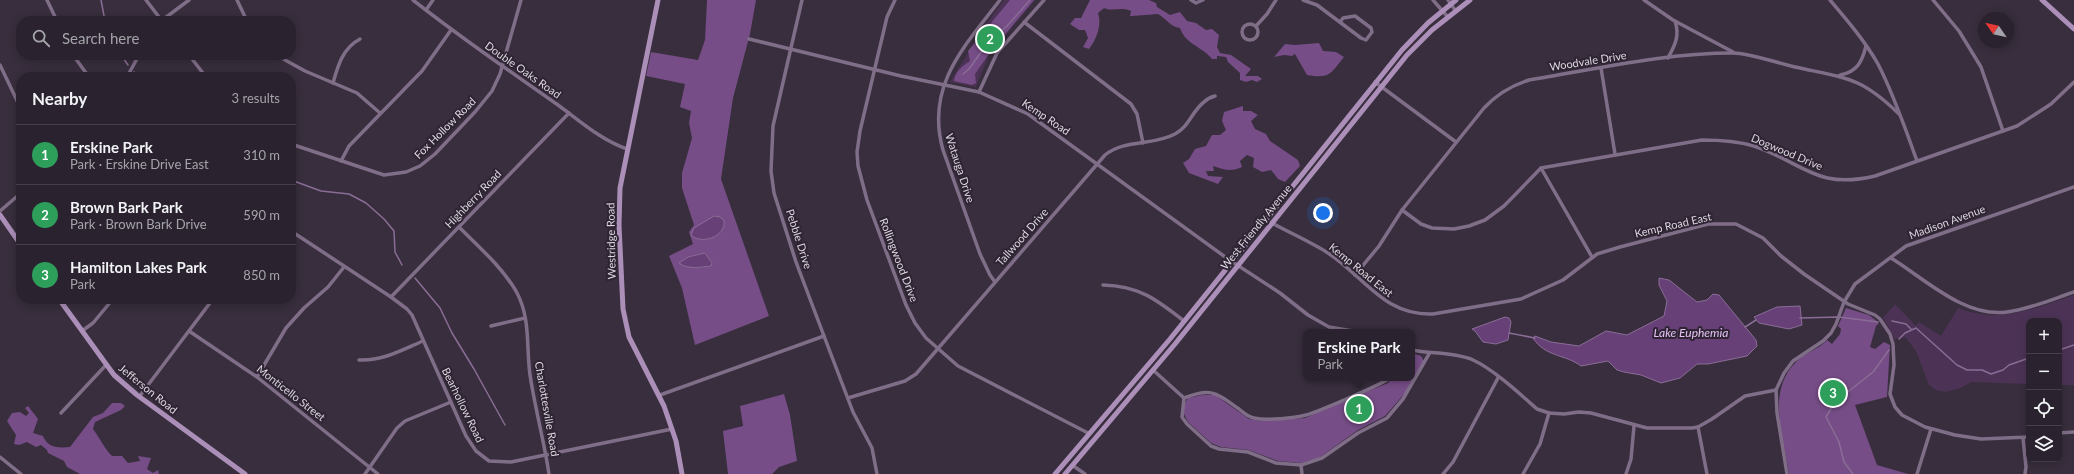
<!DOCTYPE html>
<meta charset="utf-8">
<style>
body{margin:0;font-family:Lato,sans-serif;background:#322a36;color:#f1f3f6}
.controls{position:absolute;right:12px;bottom:12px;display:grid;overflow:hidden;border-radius:8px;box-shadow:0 2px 10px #0003}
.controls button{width:36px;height:36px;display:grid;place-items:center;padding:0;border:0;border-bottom:1px solid #463f4a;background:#2a222e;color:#f1f3f6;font:20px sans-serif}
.compass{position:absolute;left:1978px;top:12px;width:36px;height:36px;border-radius:50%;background:#2a222e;box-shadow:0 2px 10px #0003;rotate:304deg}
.you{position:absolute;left:1323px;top:213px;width:14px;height:14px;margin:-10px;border:3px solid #fff;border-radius:50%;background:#1a73e8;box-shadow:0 0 0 6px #1a73e833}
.badge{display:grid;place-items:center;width:26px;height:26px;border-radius:50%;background:#ea580c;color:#fff;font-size:13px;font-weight:700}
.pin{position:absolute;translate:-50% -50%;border:2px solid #fff;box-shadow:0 1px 4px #0006}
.popup{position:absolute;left:1303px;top:329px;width:112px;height:52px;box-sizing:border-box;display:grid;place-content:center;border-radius:8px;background:#2a222e;filter:drop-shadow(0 1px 3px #0005);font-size:13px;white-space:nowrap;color:#a5a4aa}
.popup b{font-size:15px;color:#f1f3f6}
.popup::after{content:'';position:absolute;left:50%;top:100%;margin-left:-8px;border:8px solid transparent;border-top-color:#2a222e}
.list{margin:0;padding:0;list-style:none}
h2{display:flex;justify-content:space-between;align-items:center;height:52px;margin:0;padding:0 16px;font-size:17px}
h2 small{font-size:13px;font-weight:400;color:#a5a4aa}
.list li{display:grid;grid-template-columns:26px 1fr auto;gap:12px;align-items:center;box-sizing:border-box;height:60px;padding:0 16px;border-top:1px solid #463f4a}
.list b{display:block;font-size:15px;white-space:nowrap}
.list p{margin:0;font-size:13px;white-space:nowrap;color:#a5a4aa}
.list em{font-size:13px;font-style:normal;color:#a5a4aa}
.icon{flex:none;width:22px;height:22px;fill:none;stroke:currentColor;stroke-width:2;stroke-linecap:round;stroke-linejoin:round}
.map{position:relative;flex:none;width:2074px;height:474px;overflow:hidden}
.search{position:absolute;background:#2a222e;box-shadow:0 2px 10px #0003;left:16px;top:16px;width:280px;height:44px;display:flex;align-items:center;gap:10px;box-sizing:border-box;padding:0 14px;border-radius:16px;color:#a5a4aa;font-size:15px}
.panel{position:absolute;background:#2a222e;box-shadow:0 2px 10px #0003;left:16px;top:72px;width:280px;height:232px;border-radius:16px}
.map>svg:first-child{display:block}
.green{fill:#4c3356}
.forest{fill:#764d86;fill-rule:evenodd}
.water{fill:#674077;stroke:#8a6d96}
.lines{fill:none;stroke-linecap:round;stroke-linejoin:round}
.stream{stroke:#8a6d96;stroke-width:1.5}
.street{stroke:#806e88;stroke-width:3.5}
.secondary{stroke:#ab8fb8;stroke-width:5}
.labels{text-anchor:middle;stroke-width:4;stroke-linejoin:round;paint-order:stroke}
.street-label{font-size:11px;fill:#ddd7e0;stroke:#2e2433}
.water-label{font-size:12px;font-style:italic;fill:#e5c2f4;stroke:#2e2433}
</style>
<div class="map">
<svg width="2074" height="474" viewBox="0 0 2074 474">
<rect width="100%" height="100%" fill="#382e3d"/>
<g class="green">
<path d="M1004 0H1035L989 55 976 87 950 82 985 26Z"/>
<path d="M2074 295V385H2059V321H2029V384L1972 382 1960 388 1946 392 1936 390 1929 385 1916 351 1905 337 1895 339 1883 318 1895 304 1916 326 1919 322 1941 336 1958 308C2000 324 2034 309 2074 295Z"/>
</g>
<g class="forest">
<path d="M707 0H756L750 34 733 98 721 179 769 316 695 345 682 288 669 256 693 244 689 232 694 225 682 188V173L692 138 689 123 691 111 680 107 685 84 646 76 651 52 698 60 705 40ZM705 253 712 263 711 266 698 268 688 257Z"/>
<path d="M1010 0H1034L991 51 975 74 976 83 972 85 954 81C955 72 962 66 970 61L968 51Z"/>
<path d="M1090 0H1149L1156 3 1157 7 1170 15 1180 12 1187 21 1196 23 1206 30 1212 29 1219 35 1217 47 1220 53 1231 55 1251 69 1245 76H1258L1262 79 1257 82 1252 80 1246 82 1240 80V73L1228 62 1226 57 1217 56V59H1212C1203 47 1185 44 1180 28 1170 27 1167 19 1158 14 1157 14 1135 16 1130 16L1131 11C1121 6 1113 12 1104 8L1098 13C1102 24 1097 39 1089 49L1083 47 1088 38 1085 30H1079L1070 24 1075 18H1081Z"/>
<path d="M1319 43 1323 51 1336 52 1344 57C1330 74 1330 79 1307 75L1295 54 1292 56 1284 55 1274 57 1285 44 1295 45Z"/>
<path d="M1243 106V111H1251L1258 115 1251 121 1255 129 1266 134 1270 141 1298 160 1300 166 1285 182 1278 179 1271 170 1262 172 1253 167 1254 158 1247 155 1240 161 1242 167C1232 172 1224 170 1213 166L1214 171H1206L1208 176 1223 177 1218 184 1189 173 1183 163 1189 159 1195 149 1206 146 1212 135H1220L1226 130 1222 121 1224 112Z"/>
<path d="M1846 308 1869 315 1879 323 1876 326 1870 347 1875 349 1884 342 1890 345 1887 397 1855 405 1877 465 1908 474H1789C1784 438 1766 393 1795 363 1804 353 1818 350 1827 340L1832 344 1840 334 1841 329 1838 326Z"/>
<path d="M1412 353 1421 356 1424 361 1406 392 1385 416 1358 430 1320 457 1301 463 1278 461 1249 450 1221 447 1211 443 1188 422 1183 412 1184 404 1188 398 1202 395H1215L1249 419 1263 421 1305 418 1388 383 1392 378H1412Z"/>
<path d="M784 394 790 415 797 461 779 467 772 474H728L723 431 743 426 740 406Z"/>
<path d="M112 403H121L125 406 121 410 95 422 93 429C100 438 104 448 112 456H122L128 463 140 461 138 456 151 458 147 469 153 473 158 470 159 474H80L67 467 64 461 48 453 47 450 41 445 36 447 27 442 19 445 14 444 16 435 7 421 12 413 20 412 26 416 29 413 25 408 28 406 38 419 33 433 43 436C48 448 58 448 70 447L93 417 103 413Z"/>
</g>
<g class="water">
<path d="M714 216 720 217 724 221C726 237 701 245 691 235L694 228Z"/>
<path d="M705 253 712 263 711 266C701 267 688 270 679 263L688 257Z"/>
<path d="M1659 278 1669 280 1697 302 1707 300 1713 294 1719 295 1756 340 1757 346 1747 356 1708 364H1697L1680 378 1661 383 1641 375 1624 372 1617 370 1608 361 1581 366C1565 354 1545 357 1533 338L1535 336 1551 342 1579 346 1606 331 1627 335 1664 316 1667 301 1659 285Z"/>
<path d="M1800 306 1802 325 1789 329 1759 323 1754 317 1777 307Z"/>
<path d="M1505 317 1509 318 1511 322 1508 340 1496 344 1483 342 1475 331 1472 329Z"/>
</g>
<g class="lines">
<g class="stream">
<path d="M101 0 105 21"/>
<path d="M121 55 128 65"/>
<path d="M134 72 138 77"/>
<path d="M963 74 969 69 989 41 1007 26 1030 0"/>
<path d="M291 180 321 191 349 194 366 203 384 219 394 231 395 252 402 265"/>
<path d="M415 278 440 308 452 333 474 369 505 425"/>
<path d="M1800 318 1839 317 1878 322"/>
<path d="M1892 321 1906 324 1911 329"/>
<path d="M1745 327 1756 320"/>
<path d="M1509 333 1535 338"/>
<path d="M1899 339 1905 333 1916 328 1957 365 1967 370H1982L1991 374 2003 370 2009 365 2029 358"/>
<path d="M2059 350 2074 345"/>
<path d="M1853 474 1844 462 1839 442 1826 417 1835 402 1873 372 1889 350"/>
</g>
<g class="street">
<path d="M47 0 57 21"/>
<path d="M146 0 162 21"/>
<path d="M237 0 247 21"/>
<path d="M413 0C460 37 509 71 558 105 580 121 601 140 627 149"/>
<path d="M802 0 773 126 771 171 774 193 796 262 824 336 853 412 872 448 877 474"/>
<path d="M895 0 887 17 860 131 857 152 858 166 867 200 906 305 915 323 926 338 958 366 1090 434"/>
<path d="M1191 0 1196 3 1203 0"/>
<path d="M1303 0 1317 5 1361 38 1366 40 1372 32 1371 28 1355 16 1343 18 1340 22"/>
<path d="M1433 0 1447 16"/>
<path d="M1448 0 1455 10"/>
<path d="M1644 0 1673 20 1733 52"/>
<path d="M1830 0C1847 20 1865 41 1878 64 1894 95 1905 128 1917 161"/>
<path d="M1933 0 1959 31 1981 67 2003 131"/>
<path d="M426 10 433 0"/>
<path d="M161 21 189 0"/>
<path d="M1024 22 1131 104 1137 114 1143 143"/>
<circle cx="1250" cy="32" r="8"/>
<path d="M1256 26 1267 14 1276 0"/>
<path d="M749 39 901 76 979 92 1028 114 1228 259 1280 293 1308 315 1329 327 1359 332"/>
<path d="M73 55 89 77"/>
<path d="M189 55 206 77"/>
<path d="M276 55 305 71 357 93 380 113"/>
<path d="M1668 58C1675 45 1680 36 1675 21"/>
<path d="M0 65 21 109"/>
<path d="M1601 68 1615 154"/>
<path d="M1840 75C1857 72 1862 62 1866 46"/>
<path d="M127 77 139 55"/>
<path d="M1375 82 1456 142"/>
<path d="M333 83C338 65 343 48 360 39"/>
<path d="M979 92 997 53 1044 0"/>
<path d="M291 144 384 175 406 172 420 166 435 154 475 112 492 91 500 74 521 0"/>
<path d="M341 161 349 146 422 71 451 30"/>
<path d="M1541 168 1592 257"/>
<path d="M1402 210 1421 224 1432 228 1454 229 1469 226 1485 220 1504 206 1541 168 1702 140C1719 140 1737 141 1754 146 1804 163 1816 190 1875 176L2017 126 2051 104 2074 82"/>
<path d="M0 211 21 193"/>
<path d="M1272 223C1290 233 1311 242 1328 253 1366 278 1384 316 1433 314L1521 299 1563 280 1597 254 1620 247 1708 224H1736L1763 238 1781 256 1804 274 1848 304 1875 315 1880 319 1890 334 1893 344 1894 365 1890 394 1895 407 1902 415 1925 427 1955 435 1981 439 2029 437"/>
<path d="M459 227C479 247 501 266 516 291 531 318 526 346 530 375 535 408 544 441 549 474"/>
<path d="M291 231 391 297 407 309 412 315 466 436 476 451 489 461 511 462 672 429"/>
<path d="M1891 258C1925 279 1965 318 2007 312 2030 309 2053 299 2074 292"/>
<path d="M1355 275 1379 246 1402 210 1484 108C1497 94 1510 86 1529 80 1596 69 1665 53 1733 53 1750 53 1777 63 1795 67 1845 78 1860 76 1899 114"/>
<path d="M995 282 990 275 980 254 943 150C925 86 964 47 1000 0"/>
<path d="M1103 285C1139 286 1156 299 1184 321"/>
<path d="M391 297 569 113"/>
<path d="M491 326 525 318"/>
<path d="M82 331 93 323 113 299"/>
<path d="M189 331 257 377 378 474"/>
<path d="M1412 350C1431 354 1455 352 1473 360 1493 369 1520 394 1537 409L1549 413 1564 414 1579 412 1591 413 1647 428H1692L1698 427 1712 419 1745 396 1776 390"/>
<path d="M359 360C383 361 402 350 423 341"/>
<path d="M1153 370 1184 398"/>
<path d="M257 377 286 328 304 308 328 287 344 267"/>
<path d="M660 395 824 336"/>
<path d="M139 397 213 299"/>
<path d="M848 398 905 381 916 374 1105 155C1125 139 1153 146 1175 134 1189 127 1192 111 1204 102 1207 99 1211 97 1215 96"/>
<path d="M1184 398 1182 417 1187 424 1211 446 1219 449 1248 452 1276 463 1301 465 1322 458 1358 433 1387 418 1403 399 1429 354"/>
<path d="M1184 398C1212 387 1216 393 1239 409 1244 413 1248 417 1254 418 1267 421 1294 418 1306 415 1315 413 1386 383 1389 378"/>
<path d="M61 413 106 365"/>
<path d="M1698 427 1707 474"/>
<path d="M2059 433 2074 432"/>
<path d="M2023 438 2026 467 2025 474"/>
<path d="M0 457 21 474"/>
<path d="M1072 465 1085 474"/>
<path d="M1301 465 1302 474"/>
<path d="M365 474 397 428 405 421 451 402"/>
<path d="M1443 474 1453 462 1498 378"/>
<path d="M1523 474 1540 444 1549 413"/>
<path d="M1626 474 1631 459 1634 426"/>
<path d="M1787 474 1777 413 1776 390 1784 373 1793 361 1823 341 1831 333 1836 324 1844 302 1855 284 1906 246 2074 187"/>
<path d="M1917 474 1931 429"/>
</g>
<g class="secondary">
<path d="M658 0 620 188 619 225 623 309 629 337 664 406 676 441 682 474"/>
<path d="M2042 0 2074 29"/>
<path d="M0 215 21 245"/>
<path d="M59 299 114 375 137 395 245 474"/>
<path d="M1055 474 1170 339 1402 50 1428 23 1456 0"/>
<path d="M1065 474 1175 344 1407 55 1432 30 1470 0"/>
</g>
</g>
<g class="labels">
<g class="street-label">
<text transform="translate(1588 61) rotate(-9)" y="4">Woodvale Drive</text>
<text transform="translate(523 70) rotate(35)" y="4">Double Oaks Road</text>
<text transform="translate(1046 117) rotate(34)" y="4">Kemp Road</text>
<text transform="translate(445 128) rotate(-45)" y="4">Fox Hollow Road</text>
<text transform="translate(1787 152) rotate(23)" y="4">Dogwood Drive</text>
<text transform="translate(960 168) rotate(72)" y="4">Watauga Drive</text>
<text transform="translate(473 199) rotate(-46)" y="4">Highberry Road</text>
<text transform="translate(1947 222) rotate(-20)" y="4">Madison Avenue</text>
<text transform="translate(1673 225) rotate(-13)" y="4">Kemp Road East</text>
<text transform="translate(1256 227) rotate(-51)" y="4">West Friendly Avenue</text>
<text transform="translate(1022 237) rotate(-49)" y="4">Tallwood Drive</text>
<text transform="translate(799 239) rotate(72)" y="4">Pebble Drive</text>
<text transform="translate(611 241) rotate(-91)" y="4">Westridge Road</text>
<text transform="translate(899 260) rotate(69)" y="4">Rollingwood Drive</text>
<text transform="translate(1361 270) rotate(39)" y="4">Kemp Road East</text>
<text transform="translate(148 389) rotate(39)" y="4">Jefferson Road</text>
<text transform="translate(291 393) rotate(38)" y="4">Monticello Street</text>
<text transform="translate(463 405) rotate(64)" y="4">Bearhollow Road</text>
<text transform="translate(547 409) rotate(80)" y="4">Charlottesville Road</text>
</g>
<g class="water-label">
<text x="1691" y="337">Lake Euphemia</text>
</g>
</g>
</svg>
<div class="controls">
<button>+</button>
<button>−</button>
<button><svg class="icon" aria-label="locate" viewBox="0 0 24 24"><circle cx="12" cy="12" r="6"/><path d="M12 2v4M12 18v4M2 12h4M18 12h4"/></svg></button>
<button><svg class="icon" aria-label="layers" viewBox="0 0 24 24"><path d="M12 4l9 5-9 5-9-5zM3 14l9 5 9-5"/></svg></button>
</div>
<svg class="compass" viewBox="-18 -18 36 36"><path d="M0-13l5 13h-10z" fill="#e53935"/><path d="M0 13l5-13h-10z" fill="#a5a4aa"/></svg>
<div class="you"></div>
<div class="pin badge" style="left:1359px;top:409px;background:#2e9e5b">1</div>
<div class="popup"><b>Erskine Park</b>Park</div>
<div class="pin badge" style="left:990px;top:39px;background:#2e9e5b">2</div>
<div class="pin badge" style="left:1833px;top:393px;background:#2e9e5b">3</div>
<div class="search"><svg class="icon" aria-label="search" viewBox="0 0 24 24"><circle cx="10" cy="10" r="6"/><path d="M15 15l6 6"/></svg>Search here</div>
<section class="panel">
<h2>Nearby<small>3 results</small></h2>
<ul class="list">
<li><span class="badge" style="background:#2e9e5b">1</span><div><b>Erskine Park</b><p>Park · Erskine Drive East</p></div><em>310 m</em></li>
<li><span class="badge" style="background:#2e9e5b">2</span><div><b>Brown Bark Park</b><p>Park · Brown Bark Drive</p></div><em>590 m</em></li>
<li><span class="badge" style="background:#2e9e5b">3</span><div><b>Hamilton Lakes Park</b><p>Park</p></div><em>850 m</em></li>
</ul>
</section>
</div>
